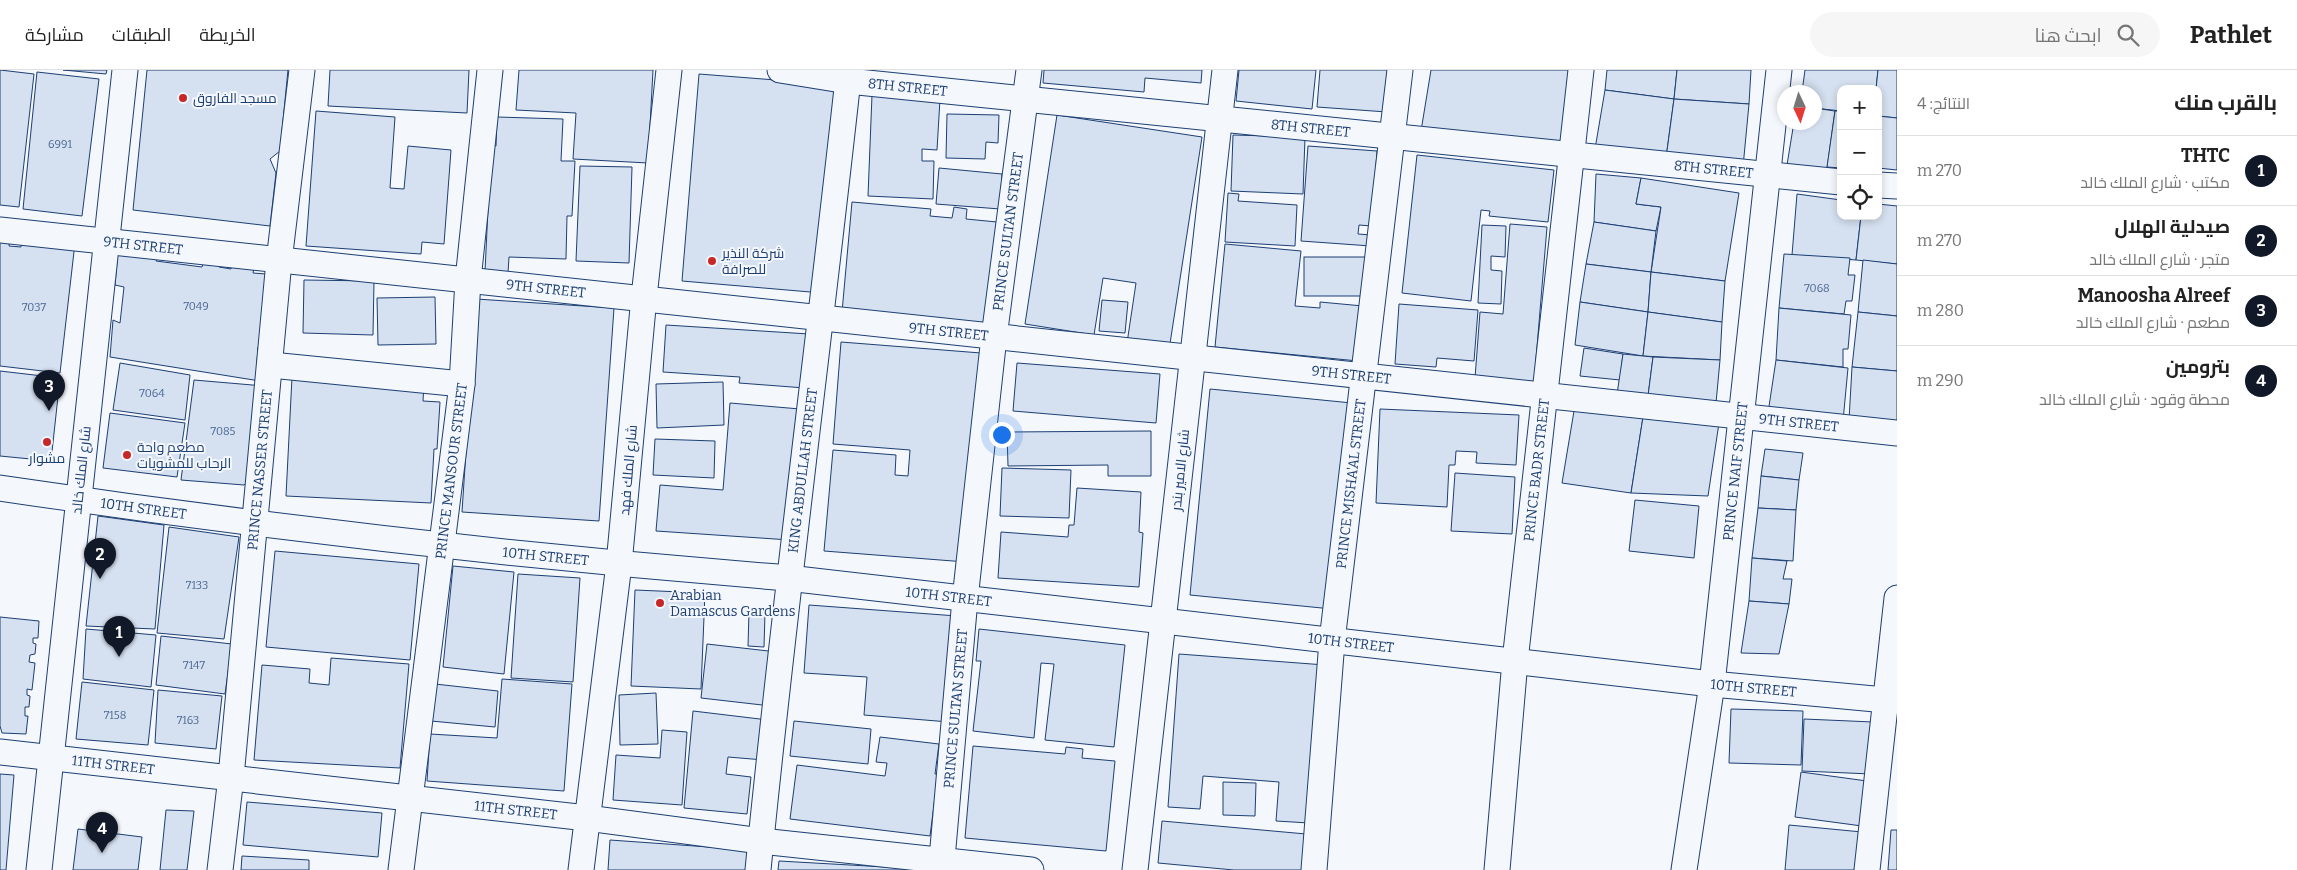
<!DOCTYPE html>
<html lang="ar">
<meta charset="utf-8">
<style>
body{margin:0;font-family:Bitter,Cairo,serif;background:#f6f6f6;color:#222;direction:rtl}
.controls{position:absolute;right:15px;top:15px;display:grid;overflow:hidden;border-radius:10px;box-shadow:0 2px 8px #0003}
.controls button{width:45px;height:45px;display:grid;place-items:center;padding:0;border:0;border-bottom:1px solid #e0e0e0;background:#fff;color:#222;font:25px sans-serif}
.compass{position:absolute;left:1777px;top:15px;width:45px;height:45px;border-radius:50%;background:#fff;box-shadow:0 2px 8px #0003;rotate:176deg}
.you{position:absolute;left:1001px;top:364px;width:18px;height:18px;margin:-12px;border:4px solid #fff;border-radius:50%;background:#1a73e8;box-shadow:0 0 0 8px #1a73e833}
.badge{display:grid;place-items:center;width:32px;height:32px;border-radius:50%;background:#111827;color:#fff;font-size:16px;font-weight:700}
.pin{position:absolute;translate:-50% -41px;filter:drop-shadow(0 1px 2px #0008)}
.pin::after{content:'';position:absolute;top:26px;width:18px;height:15px;background:inherit;clip-path:polygon(0 0,100% 0,50% 100%)}
.list{margin:0;padding:0;list-style:none}
h2{display:flex;justify-content:space-between;align-items:center;height:65px;margin:0;padding:0 20px;font-size:21px}
h2 small{font-size:16px;font-weight:400;color:#767676}
.list li{display:grid;grid-template-columns:32px 1fr auto;gap:15px;align-items:center;box-sizing:border-box;height:70px;padding:0 20px;border-top:1px solid #e0e0e0}
.list b{display:block;font-size:19px;white-space:nowrap}
.list p{margin:0;font-size:16px;white-space:nowrap;color:#767676}
.list em{font-size:16px;font-style:normal;color:#767676}
.icon{flex:none;width:28px;height:28px;fill:none;stroke:currentColor;stroke-width:2;stroke-linecap:round;stroke-linejoin:round}
.map{position:relative;flex:none;width:1897px;height:800px;overflow:hidden;direction:ltr}
header{display:flex;align-items:center;gap:30px;box-sizing:border-box;height:70px;padding:0 25px;background:#fff;border-bottom:1px solid #e0e0e0}
header strong{font-size:24px}
nav{display:flex;gap:28px;margin-inline-start:auto;font-size:18px}
.search{width:350px;height:45px;background:#f6f6f6;display:flex;align-items:center;gap:12px;box-sizing:border-box;padding:0 18px;border-radius:28px;color:#767676;font-size:19px}
main{display:flex}
aside{flex:1;background:#fff}
.map>svg:first-child{display:block}
.building{fill:#d5e0f0;stroke:#1d3f73}
.lines{fill:none;stroke-linecap:round;stroke-linejoin:round}
.minor-casing{stroke:#1d3f73;stroke-width:27}
.minor{stroke:#f4f7fb;stroke-width:25}
.poi-dot{fill:#c62828;stroke:#f4f7fb;stroke-width:2}
.labels{text-anchor:middle;stroke-width:4;stroke-linejoin:round;paint-order:stroke}
.number-label{font-size:11px;fill:#4b6792}
.street-label{font-size:14px;fill:#1d3f73;stroke:#f4f7fb}
.poi-label{font-size:14px;fill:#1d3f73;stroke:#f4f7fb;text-anchor:start}
</style>
<header>
<strong>Pathlet</strong>
<div class="search"><svg class="icon" aria-label="search" viewBox="0 0 24 24"><circle cx="10" cy="10" r="6"/><path d="M15 15l6 6"/></svg>ابحث هنا</div>
<nav><a>الخريطة</a><a>الطبقات</a><a>مشاركة</a></nav>
</header>
<main>
<aside>
<h2>بالقرب منك<small>النتائج: 4</small></h2>
<ul class="list">
<li><span class="badge">1</span><div><b>THTC</b><p>مكتب · شارع الملك خالد</p></div><em>270 m</em></li>
<li><span class="badge">2</span><div><b>صيدلية الهلال</b><p>متجر · شارع الملك خالد</p></div><em>270 m</em></li>
<li><span class="badge">3</span><div><b>Manoosha Alreef</b><p>مطعم · شارع الملك خالد</p></div><em>280 m</em></li>
<li><span class="badge">4</span><div><b>بترومين</b><p>محطة وقود · شارع الملك خالد</p></div><em>290 m</em></li>
</ul>
</aside>
<div class="map">
<svg width="1897" height="800" viewBox="0 0 1897 800">
<rect width="100%" height="100%" fill="#f4f7fb"/>
<g class="building">
<path d="M0 0 34 4 19 137 0 135Z"/>
<path d="M63 0H107L106 4Z"/>
<path d="M147 0H288L280 81 270 89 276 103 270 156 133 140Z"/>
<path d="M330 0H469L467 43 328 36Z"/>
<path d="M519 0H653L648 93 573 89 576 43 516 40Z"/>
<path d="M1044 0H1202L1201 13 1145 8 1144 22 1043 13Z"/>
<path d="M1239 0H1316L1312 39 1236 31Z"/>
<path d="M1320 0H1391L1387 42 1317 37Z"/>
<path d="M1431 0H1579L1571 76 1421 61Z"/>
<path d="M1607 0H1677L1674 29 1605 20Z"/>
<path d="M1677 0H1751L1749 34 1674 29Z"/>
<path d="M1805 0H1878L1876 19H1841V41L1814 38V22H1802Z"/>
<path d="M1878 0H1897V48L1878 46V19H1876Z"/>
<path d="M37 2 99 9 82 146 23 139Z"/>
<path d="M699 4 839 15 822 223 682 211Z"/>
<path d="M1605 20 1674 29 1666 88 1595 79Z"/>
<path d="M872 25 940 29 937 80 922 79V91H934L933 129 868 126Z"/>
<path d="M1674 29 1749 34 1743 97 1666 88Z"/>
<path d="M1814 38 1835 41 1826 106 1786 101 1794 52H1814Z"/>
<path d="M316 41 395 47 390 118 404 119 408 76 451 80 444 174 422 172 421 184 306 176Z"/>
<path d="M1835 41H1841V98L1827 97Z"/>
<path d="M947 44 999 45 998 73 986 72 985 89 946 88Z"/>
<path d="M1057 45 1202 67 1169 280 1127 273 1136 213 1103 208 1094 265 1025 254Z"/>
<path d="M1878 46 1897 48V100L1878 98Z"/>
<path d="M497 47 563 49 561 91H575L572 146H567L566 189 509 187 508 203 485 202 491 75 496 76Z"/>
<path d="M1233 65 1305 67 1303 124 1231 121Z"/>
<path d="M1308 76 1377 81 1372 156 1359 155 1358 164 1371 165V176L1301 171Z"/>
<path d="M1417 85 1554 100 1548 152 1489 146 1490 141 1481 140 1471 231 1402 223Z"/>
<path d="M580 96 632 97 629 193 576 191Z"/>
<path d="M939 98 1002 104 1000 139 936 134Z"/>
<path d="M1596 104 1641 108 1636 134 1661 137 1656 161 1594 152Z"/>
<path d="M1641 108 1739 123 1725 211 1651 202 1661 137 1636 134Z"/>
<path d="M1228 123 1239 124 1238 131 1297 135 1295 176 1225 172Z"/>
<path d="M1797 124 1841 130V146H1861L1856 190 1792 185Z"/>
<path d="M852 132 931 139 930 146 952 148 954 137 967 139 966 149 997 152 987 255 842 242Z"/>
<path d="M1878 134 1897 136V194L1856 190 1861 146H1878Z"/>
<path d="M1594 152 1656 161 1651 202 1586 194Z"/>
<path d="M1510 154 1547 157 1534 313 1475 308 1480 242 1503 244Z"/>
<path d="M1482 155 1506 156 1505 187 1491 186V200L1502 201 1501 234 1478 233Z"/>
<path d="M0 164 10 165 9 176 21 177 22 167 75 173 60 303 0 296Z"/>
<path d="M1225 174 1301 181 1295 236 1320 238V232L1363 236 1358 291 1215 277Z"/>
<path d="M118 180 158 186 156 191 202 197 204 190 220 192 219 197 231 199 232 195 254 198 253 203 266 204 264 277H258L257 292H263L260 311 110 287 113 250 120 253 124 217 115 215Z"/>
<path d="M1784 184 1850 188 1848 205H1855L1852 231H1846L1844 244 1779 238Z"/>
<rect x="1304" y="187" width="69" height="39"/>
<path d="M1863 190 1897 194V246L1858 242Z"/>
<path d="M1586 194 1651 202 1648 242 1580 232Z"/>
<path d="M1651 202 1725 211 1722 252 1648 242Z"/>
<path d="M304 210 374 211 373 265 303 263Z"/>
<path d="M435 227 436 274 378 275 377 228Z"/>
<path d="M476 229 614 238 599 451 462 442Z"/>
<path d="M1102 230 1128 232 1125 263 1099 261Z"/>
<path d="M1580 232 1648 242 1643 286 1575 275Z"/>
<path d="M1399 234 1478 240 1474 291 1437 288 1436 297 1395 294Z"/>
<path d="M1779 238 1851 245 1848 279H1843V297L1776 290Z"/>
<path d="M1648 242 1722 252 1720 290 1643 286Z"/>
<path d="M1858 242 1897 246V301L1852 297Z"/>
<path d="M666 255 809 264 805 318 739 313 740 307 663 302Z"/>
<path d="M841 272 981 283 966 492 824 481 833 380 896 385 895 405 908 406 910 380 833 374Z"/>
<path d="M1584 278 1623 284 1620 310 1580 306Z"/>
<path d="M1623 284 1653 287 1648 326 1617 324Z"/>
<path d="M1653 287 1720 290 1716 333 1648 326Z"/>
<path d="M1776 290 1848 298 1843 351 1768 343Z"/>
<path d="M120 293 190 305 185 350 113 340Z"/>
<path d="M1017 293 1160 304 1156 353 1013 341Z"/>
<path d="M1852 297 1897 301V354L1849 350Z"/>
<path d="M0 301 60 308 51 391 0 386Z"/>
<path d="M292 307 424 313 423 331 440 332 437 379H434L431 433 286 426Z"/>
<path d="M194 310 264 316 253 406 244 415 181 410Z"/>
<path d="M723 312 724 355 657 358 656 314Z"/>
<path d="M1210 319 1352 333 1332 539 1190 525Z"/>
<path d="M730 333 800 339 790 470 656 461 660 415 723 420Z"/>
<path d="M1380 339 1519 345 1516 395 1476 393 1477 382 1456 381 1455 395H1449L1447 437 1376 433Z"/>
<path d="M1574 341 1643 347 1631 423 1562 413Z"/>
<path d="M110 343 185 353 177 407 103 398Z"/>
<path d="M1643 347 1719 353 1708 426 1631 423Z"/>
<path d="M1151 361V406H1108V395L1008 396 1007 362Z"/>
<path d="M655 369 715 371 714 408 653 405Z"/>
<path d="M1765 379 1803 383 1799 410 1761 406Z"/>
<path d="M1002 398 1071 400 1069 448 1000 446Z"/>
<path d="M1455 403 1515 407 1512 464 1451 461Z"/>
<path d="M1761 406 1799 410 1796 440 1758 438Z"/>
<path d="M1077 418 1141 422 1139 462 1143 463 1139 517 998 508 1001 462 1068 467 1069 455H1074Z"/>
<path d="M1635 430 1699 436 1694 488 1629 481Z"/>
<path d="M1758 438 1796 440 1793 491 1752 488Z"/>
<path d="M98 446 164 455 155 559 86 556Z"/>
<path d="M169 457 239 467 224 569 157 563Z"/>
<path d="M275 481 419 494 410 590 266 577Z"/>
<path d="M1752 488 1787 491 1783 509H1792L1789 534 1749 531Z"/>
<path d="M453 496 514 502 504 604 443 597Z"/>
<path d="M518 504 580 508 573 612 511 608Z"/>
<path d="M635 520 705 523 701 619 631 616Z"/>
<path d="M1749 531 1789 534 1779 584 1741 583Z"/>
<path d="M809 535 957 546 949 652 864 645 867 607 804 603Z"/>
<path d="M749 542 765 543 764 577 748 576Z"/>
<path d="M0 547 39 551 38 568H33V573L36 574 35 584 30 585 29 592 35 593 32 620 27 619V625L30 626 29 637H25V646H28L26 664 2 663 0 656Z"/>
<path d="M86 559 156 565 151 617 83 609Z"/>
<path d="M979 559 1125 575 1114 677 1045 670 1054 594 1041 593 1034 668 973 661 981 591H976Z"/>
<path d="M161 566 232 574 225 624 156 615Z"/>
<path d="M707 574 777 582 771 636 701 628Z"/>
<path d="M1179 584 1325 595 1309 753 1276 751 1279 712 1203 706 1200 739 1168 737Z"/>
<path d="M331 588 409 594 400 698 254 690 262 595 310 599 309 613 329 615Z"/>
<path d="M502 609 572 614 564 721 427 711 430 664 497 668Z"/>
<path d="M82 612 154 620 148 675 76 669Z"/>
<path d="M435 614 498 621 495 657 431 651Z"/>
<path d="M158 620 222 626 216 679 155 673Z"/>
<path d="M656 623 658 674 620 675 619 625Z"/>
<path d="M1731 639 1803 641 1801 695 1729 693Z"/>
<path d="M693 641 768 650 764 690 728 687 726 704 751 707 747 744 684 738Z"/>
<path d="M1804 649 1873 652 1871 704 1802 701Z"/>
<path d="M794 651 871 659 868 694 790 686Z"/>
<path d="M662 660 687 662 682 735 613 730 616 685 660 688Z"/>
<path d="M880 667 939 674 935 704H938L930 766 790 749 797 695 885 706 887 693 876 692Z"/>
<path d="M973 676 1065 684 1066 677 1083 679 1082 688 1115 691 1106 781 965 768Z"/>
<path d="M1801 702 1867 711 1862 756 1795 747Z"/>
<path d="M0 704 14 705 6 800H0Z"/>
<path d="M1223 712 1256 713 1255 746 1223 745Z"/>
<path d="M247 732 382 743 378 787 243 775Z"/>
<path d="M166 740 194 741 187 800H160Z"/>
<path d="M1162 751 1306 764 1302 800H1234L1158 793Z"/>
<path d="M1789 755 1862 762 1858 800H1785Z"/>
<path d="M78 759 142 767 138 800H73Z"/>
<path d="M1891 760H1897V800H1888Z"/>
<path d="M610 770 751 780 750 800H608Z"/>
<path d="M242 786 309 790V800H241Z"/>
<path d="M779 791 921 799V800H778Z"/>
</g>
<g class="lines">
<g class="minor-casing">
<g id="minor">
<path id="s1" d="M780 0 848 11 1841 112"/>
<path d="M1878 115 1897 116"/>
<path id="s2" d="M0 160 1897 363"/>
<path d="M271 295 462 314"/>
<path id="s3" d="M0 418C262 457 524 487 788 508L1712 614 1897 631"/>
<path id="s4" d="M0 682 587 748 761 771 1031 800"/>
<path d="M39 800 125 0"/>
<path id="s5" d="M220 800 231 707 279 191 302 0"/>
<path id="s6" d="M401 800 462 314 468 210 490 0"/>
<path d="M581 800 619 494 644 227 669 0"/>
<path id="s7" d="M758 800C784 533 820 267 849 0"/>
<path id="s8" d="M941 800 965 529 994 267 1029 0"/>
<path d="M1135 800 1225 0"/>
<path id="s9" d="M1314 800 1332 571 1400 0"/>
<path id="s10" d="M1497 800 1515 591 1581 0"/>
<path id="s11" d="M1684 800 1712 614 1779 0"/>
<path d="M1867 800 1897 528"/>
</g>
</g>
<use href="#minor" class="minor"/>
</g>
<g class="poi-dot">
<circle cx="183" cy="28" r="5"/>
<circle cx="712" cy="191" r="5"/>
<circle cx="47" cy="372" r="5"/>
<circle cx="127" cy="385" r="5"/>
<circle cx="660" cy="533" r="5"/>
</g>
<g class="labels">
<g class="number-label">
<text x="60" y="78">6991</text>
<text x="1817" y="222">7068</text>
<text x="196" y="240">7049</text>
<text x="34" y="241">7037</text>
<text x="152" y="327">7064</text>
<text x="223" y="365">7085</text>
<text x="197" y="519">7133</text>
<text x="194" y="599">7147</text>
<text x="115" y="649">7158</text>
<text x="188" y="654">7163</text>
</g>
<g class="street-label">
<text dy="5" stroke="none"><textPath href="#s1" startOffset="129">8TH STREET</textPath></text>
<text dy="5" stroke="none"><textPath href="#s1" startOffset="534">8TH STREET</textPath></text>
<text dy="5" stroke="none"><textPath href="#s1" startOffset="939">8TH STREET</textPath></text>
<text dy="5" stroke="none"><textPath href="#s8" startOffset="642">PRINCE SULTAN STREET</textPath></text>
<text dy="5" stroke="none"><textPath href="#s2" startOffset="144">9TH STREET</textPath></text>
<text dy="5" stroke="none"><textPath href="#s2" startOffset="549">9TH STREET</textPath></text>
<text dy="5" stroke="none"><textPath href="#s2" startOffset="954">9TH STREET</textPath></text>
<text dy="5" stroke="none"><textPath href="#s2" startOffset="1359">9TH STREET</textPath></text>
<text dy="5" stroke="none"><textPath href="#s2" startOffset="1809">9TH STREET</textPath></text>
<text transform="translate(81 400) rotate(-84)" y="5">شارع الملك خالد</text>
<text dy="5" stroke="none"><textPath href="#s5" startOffset="402">PRINCE NASSER STREET</textPath></text>
<text dy="5" stroke="none"><textPath href="#s6" startOffset="402">PRINCE MANSOUR STREET</textPath></text>
<text transform="translate(628 400) rotate(-85)" y="5">شارع الملك فهد</text>
<text dy="5" stroke="none"><textPath href="#s7" startOffset="402">KING ABDULLAH STREET</textPath></text>
<text transform="translate(1180 400) rotate(-84)" y="5">شارع الامير بندر</text>
<text dy="5" stroke="none"><textPath href="#s10" startOffset="402">PRINCE BADR STREET</textPath></text>
<text dy="5" stroke="none"><textPath href="#s11" startOffset="402">PRINCE NAIF STREET</textPath></text>
<text dy="5" stroke="none"><textPath href="#s9" startOffset="388">PRINCE MISHA'AL STREET</textPath></text>
<text dy="5" stroke="none"><textPath href="#s3" startOffset="145">10TH STREET</textPath></text>
<text dy="5" stroke="none"><textPath href="#s3" startOffset="550">10TH STREET</textPath></text>
<text dy="5" stroke="none"><textPath href="#s3" startOffset="955">10TH STREET</textPath></text>
<text dy="5" stroke="none"><textPath href="#s3" startOffset="1360">10TH STREET</textPath></text>
<text dy="5" stroke="none"><textPath href="#s3" startOffset="1765">10TH STREET</textPath></text>
<text dy="5" stroke="none"><textPath href="#s8" startOffset="162">PRINCE SULTAN STREET</textPath></text>
<text dy="5" stroke="none"><textPath href="#s4" startOffset="114">11TH STREET</textPath></text>
<text dy="5" stroke="none"><textPath href="#s4" startOffset="519">11TH STREET</textPath></text>
</g>
<g class="poi-label">
<text x="193" y="33">مسجد الفاروق</text>
<text x="722" y="188">شركة النذير<tspan x="722" dy="16">للصرافة</tspan></text>
<text x="137" y="382">مطعم واحة<tspan x="137" dy="16">الرحاب للمشويات</tspan></text>
<text x="47" y="393" text-anchor="middle">مشوار</text>
<text x="670" y="530">Arabian<tspan x="670" dy="16">Damascus Gardens</tspan></text>
</g>
</g>
</svg>
<div class="controls">
<button>+</button>
<button>−</button>
<button><svg class="icon" aria-label="locate" viewBox="0 0 24 24"><circle cx="12" cy="12" r="6"/><path d="M12 2v4M12 18v4M2 12h4M18 12h4"/></svg></button>
</div>
<svg class="compass" viewBox="-18 -18 36 36"><path d="M0-13l5 13h-10z" fill="#e53935"/><path d="M0 13l5-13h-10z" fill="#767676"/></svg>
<div class="you"></div>
<div class="pin badge" style="left:119px;top:587px">1</div>
<div class="pin badge" style="left:100px;top:509px">2</div>
<div class="pin badge" style="left:49px;top:341px">3</div>
<div class="pin badge" style="left:102px;top:783px">4</div>
</div>
</main>
